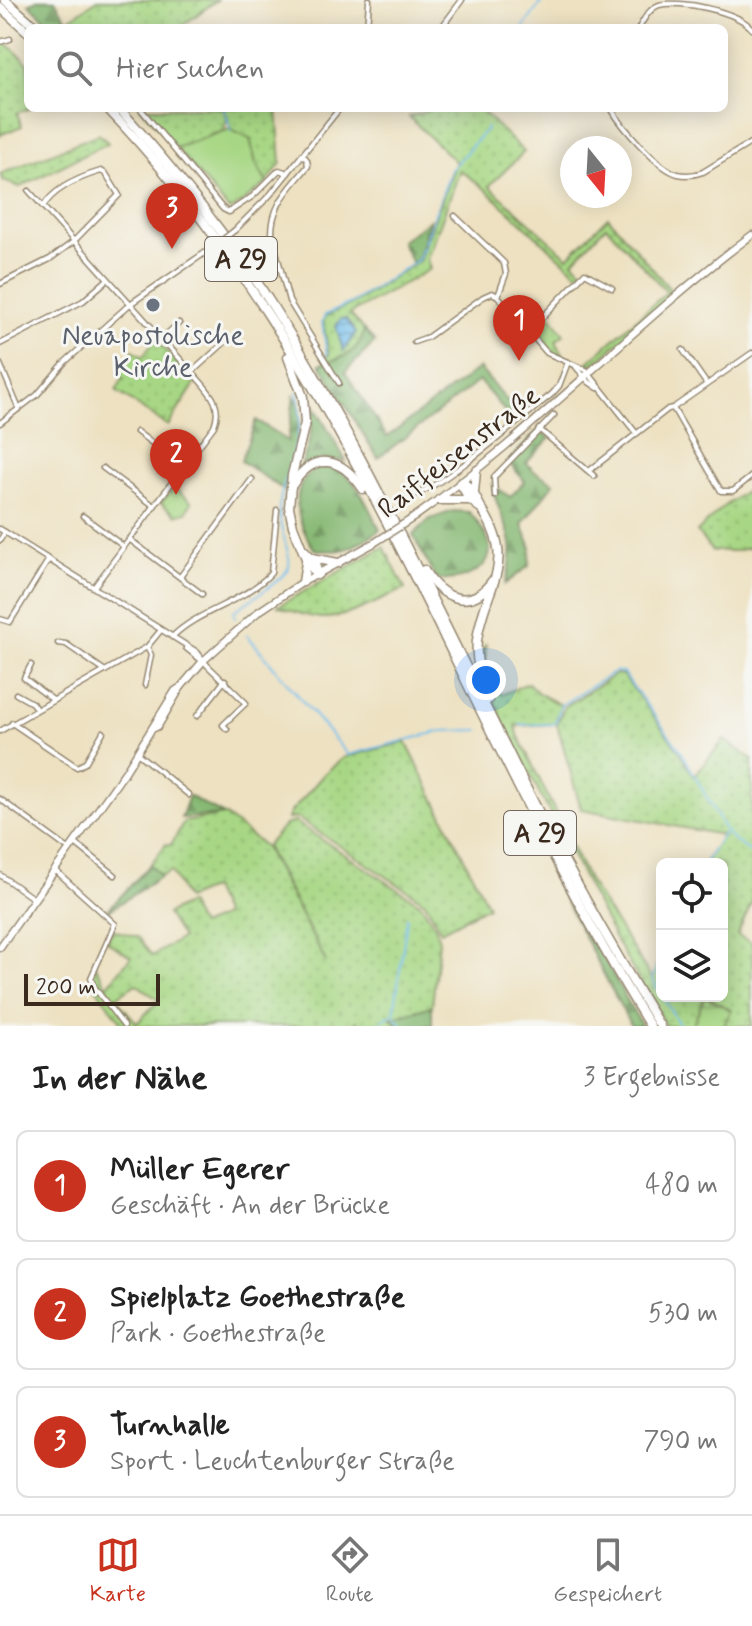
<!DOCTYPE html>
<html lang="de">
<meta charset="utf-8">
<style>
body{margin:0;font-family:Mynerve,sans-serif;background:#f6f6f6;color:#222}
.controls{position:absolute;right:24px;bottom:24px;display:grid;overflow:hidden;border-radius:12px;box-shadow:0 4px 20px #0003}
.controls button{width:72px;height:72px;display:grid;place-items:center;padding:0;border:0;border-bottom:2px solid #e0e0e0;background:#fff;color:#222;font:40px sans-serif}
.compass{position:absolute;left:560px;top:136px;width:72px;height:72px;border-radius:50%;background:#fff;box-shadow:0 4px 20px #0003;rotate:162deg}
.scale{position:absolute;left:24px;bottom:20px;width:136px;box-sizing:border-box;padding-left:8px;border:4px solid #3b2a1e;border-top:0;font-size:22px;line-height:28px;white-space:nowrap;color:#3b2a1e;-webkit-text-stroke:6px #f6f6f2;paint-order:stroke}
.you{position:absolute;left:486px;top:680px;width:28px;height:28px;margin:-20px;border:6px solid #fff;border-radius:50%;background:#1a73e8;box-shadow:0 0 0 12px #1a73e833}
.badge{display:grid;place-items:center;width:52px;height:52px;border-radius:50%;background:#c8321e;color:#fff;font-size:26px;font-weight:700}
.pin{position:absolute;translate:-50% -66px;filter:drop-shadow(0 2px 4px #0008)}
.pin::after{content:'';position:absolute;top:42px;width:28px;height:24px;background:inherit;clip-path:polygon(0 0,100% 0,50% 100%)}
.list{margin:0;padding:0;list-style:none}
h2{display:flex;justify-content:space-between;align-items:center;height:104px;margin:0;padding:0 32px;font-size:34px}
h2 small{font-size:26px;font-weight:400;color:#767676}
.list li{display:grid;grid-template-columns:52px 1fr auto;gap:24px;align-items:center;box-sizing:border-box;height:112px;margin:0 16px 16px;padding:0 16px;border:2px solid #e0e0e0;border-radius:12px}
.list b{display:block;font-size:30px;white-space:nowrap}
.list p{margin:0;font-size:26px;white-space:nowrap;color:#767676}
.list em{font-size:26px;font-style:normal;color:#767676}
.icon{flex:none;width:44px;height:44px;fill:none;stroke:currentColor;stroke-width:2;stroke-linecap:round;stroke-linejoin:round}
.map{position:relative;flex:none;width:752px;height:1026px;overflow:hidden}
.search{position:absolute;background:#fff;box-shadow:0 4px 20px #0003;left:24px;right:24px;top:24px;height:88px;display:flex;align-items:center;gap:20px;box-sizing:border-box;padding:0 28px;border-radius:12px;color:#767676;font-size:30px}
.sheet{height:488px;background:#fff}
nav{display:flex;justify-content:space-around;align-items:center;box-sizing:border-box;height:112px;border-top:2px solid #e0e0e0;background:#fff;font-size:22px;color:#767676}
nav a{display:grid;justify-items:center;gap:4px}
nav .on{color:#c8321e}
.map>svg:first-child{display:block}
.grass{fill:url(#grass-dots);stroke:#718051;stroke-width:2;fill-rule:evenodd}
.forest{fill:url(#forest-firs);stroke:#607148;stroke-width:2}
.wetland{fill:url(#wetland-marsh);stroke:#718051;stroke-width:2}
.park{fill:url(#park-crowns);stroke:#718051;stroke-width:2}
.garden{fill:#a7d784;stroke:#718051;stroke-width:2}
.water{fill:url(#water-rules);stroke:#577486;stroke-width:2}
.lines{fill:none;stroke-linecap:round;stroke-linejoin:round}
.stream{stroke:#73bfed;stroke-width:2}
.street-casing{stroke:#948670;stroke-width:7}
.secondary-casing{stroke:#948670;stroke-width:9}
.highway-casing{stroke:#948670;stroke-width:11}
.street{stroke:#fff;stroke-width:4}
.secondary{stroke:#fff;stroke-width:6}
.highway{stroke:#fff;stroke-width:8}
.street-bridge-casing{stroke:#948670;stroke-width:7;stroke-linecap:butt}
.secondary-bridge-casing{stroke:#948670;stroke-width:9;stroke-linecap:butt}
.street-bridge{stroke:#fff;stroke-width:4}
.secondary-bridge{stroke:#fff;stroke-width:6}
.worship-dot{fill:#6b7280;stroke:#f6f6f2;stroke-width:3}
.labels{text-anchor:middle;stroke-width:6;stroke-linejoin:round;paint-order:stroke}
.shield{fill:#f6f6f2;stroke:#73675e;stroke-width:2}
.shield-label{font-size:26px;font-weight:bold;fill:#3b2a1e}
.worship-label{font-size:28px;fill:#5b616d;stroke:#f6f6f2}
.street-label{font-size:28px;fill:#3b2a1e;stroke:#f6f6f2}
</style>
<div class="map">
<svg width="752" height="1026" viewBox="0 0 752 1026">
<defs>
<pattern id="grass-dots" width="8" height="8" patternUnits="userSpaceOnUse" patternTransform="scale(2)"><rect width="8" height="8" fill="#a7d784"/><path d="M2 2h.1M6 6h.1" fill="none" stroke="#91b972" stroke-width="1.8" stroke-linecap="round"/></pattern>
<pattern id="forest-firs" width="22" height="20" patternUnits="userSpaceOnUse" patternTransform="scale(2)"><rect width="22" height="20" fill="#85b872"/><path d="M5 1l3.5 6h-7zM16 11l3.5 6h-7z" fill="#6e965d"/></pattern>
<pattern id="wetland-marsh" width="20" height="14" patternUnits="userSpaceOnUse" patternTransform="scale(2)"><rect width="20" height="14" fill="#a7d784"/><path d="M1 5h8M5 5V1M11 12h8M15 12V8" fill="none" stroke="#91b972"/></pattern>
<pattern id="park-crowns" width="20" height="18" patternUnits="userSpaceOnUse" patternTransform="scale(2)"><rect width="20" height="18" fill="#a7d784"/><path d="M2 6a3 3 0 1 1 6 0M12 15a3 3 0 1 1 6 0" fill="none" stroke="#91b972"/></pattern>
<pattern id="water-rules" width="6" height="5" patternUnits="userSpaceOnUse" patternTransform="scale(2)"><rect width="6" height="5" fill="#73bfed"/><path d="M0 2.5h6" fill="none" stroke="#609bbf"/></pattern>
</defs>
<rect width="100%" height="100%" fill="#f6f6f2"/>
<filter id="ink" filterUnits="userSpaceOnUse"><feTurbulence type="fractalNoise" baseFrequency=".0125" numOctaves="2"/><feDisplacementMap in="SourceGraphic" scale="16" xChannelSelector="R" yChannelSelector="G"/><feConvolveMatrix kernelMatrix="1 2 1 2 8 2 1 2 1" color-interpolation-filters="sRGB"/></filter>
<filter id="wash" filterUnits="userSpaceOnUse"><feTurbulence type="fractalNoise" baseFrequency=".006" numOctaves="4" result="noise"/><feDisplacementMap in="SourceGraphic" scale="32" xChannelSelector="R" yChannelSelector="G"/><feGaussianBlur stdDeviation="1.8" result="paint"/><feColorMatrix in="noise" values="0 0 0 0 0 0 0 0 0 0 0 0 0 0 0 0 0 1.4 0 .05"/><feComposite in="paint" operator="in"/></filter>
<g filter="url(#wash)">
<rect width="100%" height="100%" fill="#ede1c1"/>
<g class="grass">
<path d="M98 0H217L179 28H62L57 24 67 20Z"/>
<path d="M4 41 28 63 30 108 17 113 22 126 0 135V42Z"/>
<path d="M141 108H223L227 120 223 131 176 148Z"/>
<path d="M224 108H277L281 163 267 183 256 164 250 139 232 131Z"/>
<path d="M436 108H479L524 152 489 186 568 257 608 217 674 294 594 364H586L667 292 606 226 573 261 582 270 578 274 485 189 460 170 427 259 430 269 350 314 364 330C361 351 346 357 328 362L325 357 329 355 323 322 326 316 353 303 419 261 456 162 409 117Z"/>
<path d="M99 134 108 143 20 187 3 181 0 174Z"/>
<path d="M549 313 564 334 556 341 564 357 555 354 535 333V327Z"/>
<path d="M155 339 196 382 168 426 116 391 123 378 118 373 133 350 143 357Z"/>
<path d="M752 486V547L736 551H712L697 532 721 509Z"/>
<path d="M384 547 405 589C381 599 348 619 321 618 306 617 292 611 278 606Z"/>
<path d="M486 644 485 660 501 695 528 683 538 693 561 705 555 724 516 726 518 735 588 880 652 979 662 950V996H705L692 1026H666L616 941 504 724 483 676 481 652Z"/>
<path d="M616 674 623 675 680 752 694 776 724 740 752 759V903L737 935 752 943V1026H724L730 1010 707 996H722V864H704L722 835 581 809 557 724 564 707Z"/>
<path d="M406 742 488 906 441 931 425 902 297 818 288 819 290 813 325 773 345 757Z"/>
<path d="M224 815 264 846 326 962 266 846 285 825 295 822 422 905 436 928 439 941 432 1006 392 1018 399 1026H379L377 1023 360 1026 357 1021 351 1026H119L120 1020 92 983 95 965 107 986 131 957 107 941 113 930 138 937 152 956 182 938 167 914 188 903 200 926 224 916 212 888 186 899 171 871 161 876 150 865 166 844 171 845 184 822ZM136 984 159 1000 137 1023 115 998Z"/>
</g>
<g class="forest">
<path d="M37 0H55L67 20 52 25 29 4Z"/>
<path d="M430 220 417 260 412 263 401 241Z"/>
<path d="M364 330 375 342 345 372 387 437 479 368 521 417 514 422 479 381 378 458 320 364C342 358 359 354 364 330Z"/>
<path d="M294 396C309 417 290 466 284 490L241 461 256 420 288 441Z"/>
<path d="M312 402 346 461 323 459 301 466C310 444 314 425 312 402Z"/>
<path d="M539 429 550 438 526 463 534 471 554 483 522 524 531 548 529 566 505 584C522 531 501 530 492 484L510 497 525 481 508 462Z"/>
<path d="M317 467C324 468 332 467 337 470 358 478 370 512 380 530 354 546 346 555 314 549 297 523 286 488 317 467Z"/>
<path d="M453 511 469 512C486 532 504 556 473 573 461 580 449 581 436 579L413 535 430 519Z"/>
<path d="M189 796 224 815 181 818Z"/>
<path d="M150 865 161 876 104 914Z"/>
<path d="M551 866 642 1026H631L548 868Z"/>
<path d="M432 1006V1026H399L391 1018Z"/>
</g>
<path class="wetland" d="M705 996 731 1010 724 1026H692Z"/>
<path class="park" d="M174 488 192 502 186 512 176 515 161 503Z"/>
<path class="garden" d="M229 129 250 139 256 164 267 183 232 210 228 209 176 148Z"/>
<path class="water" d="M341 319H346L356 333 343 351 336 326Z"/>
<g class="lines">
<g class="stream">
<path d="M523 28 543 0"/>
<path d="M224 108 231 131"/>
<path d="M327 355 322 322 325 315 353 302 418 260 451 170 487 128"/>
<path d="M235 618 234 611C247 602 282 581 288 569 294 558 277 527 279 508 284 469 308 432 297 392"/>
<path d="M247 635 348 755 442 731 479 730"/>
<path d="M520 725 555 724 561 705 616 671 623 673 681 751 725 830 733 840 752 853"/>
<path d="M704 864 725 831"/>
<path d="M652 979 680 1026"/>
<path d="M652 979 662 950"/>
<path d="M381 1021 393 1014"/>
<path d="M403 1026 394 1014 407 918"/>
</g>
</g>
</g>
<g filter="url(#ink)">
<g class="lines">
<g class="street-casing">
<g id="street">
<path d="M58 27 60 28"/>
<path d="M367 28 369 0"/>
<path d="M441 28 462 0"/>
<path d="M639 28C644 19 649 9 659 5 680 0 738 11 752 29"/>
<path d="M0 42 10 39"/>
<path d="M140 108 223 209 229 212 253 196 279 170 288 173"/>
<path d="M611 108C621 126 658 169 678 174 687 176 695 175 703 172L752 142"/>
<path d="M303 155 307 160 308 166C289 190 271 204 272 236L289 301 339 383"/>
<path d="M29 191 199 380C212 395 222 406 214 426L94 587"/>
<path d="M455 216 504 263 506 274 498 296"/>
<path d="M235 230 270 195 340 108"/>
<path d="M0 284 50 259 73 242 119 195 106 174 101 171C81 177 54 188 43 207"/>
<path d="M530 330 585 273 612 288"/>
<path d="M161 339 179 323"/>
<path d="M414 342 428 337 483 297 492 293 498 296 547 353 586 370 636 433"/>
<path d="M0 344 83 301 107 280"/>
<path d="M683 350 706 383"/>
<path d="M752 353 673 408 721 491H733L752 476"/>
<path d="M0 364 19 409"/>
<path d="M576 367 589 382 598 388"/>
<path d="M192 372 225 342"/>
<path d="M0 423 37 395 65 362 130 304 209 250"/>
<path d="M539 429 594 476"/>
<path d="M137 432 183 466"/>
<path d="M103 468 153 505"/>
<path d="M589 471 668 409 673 408"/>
<path d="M411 495C432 496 529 412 552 394L559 386 568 362"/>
<path d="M495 496 494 477 554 415"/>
<path d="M83 516 123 546"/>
<path d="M0 529 197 652 207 665 246 703 223 725 227 729"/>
<path d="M129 539 202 594"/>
<path d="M0 540 5 532"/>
<path d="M180 577 252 479"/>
<path d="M0 619 10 622 49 559"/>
<path d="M172 637C200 609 244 603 271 573L277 510"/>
<path d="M58 643 66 644 105 671"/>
<path d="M186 648 201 660"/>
<path d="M31 665 24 678 53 700"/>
<path d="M145 685 151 655 147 647"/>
<path d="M16 694 32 703 36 709"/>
<path d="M197 716 225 680"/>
<path d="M12 723 77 767 85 763 103 732"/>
<path d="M0 731 147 647 161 630"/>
<path d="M137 753 189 795"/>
<path d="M0 799 70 850"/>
<path d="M75 843 115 875"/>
<path d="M55 870 115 924 91 978 94 987 124 1026"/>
<path d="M0 875 34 899"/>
</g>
</g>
<g class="secondary-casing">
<g id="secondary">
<path d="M413 518C534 433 634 323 752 235"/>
<path d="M152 729 158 726 181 687"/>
<path d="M0 947 125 772 175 691 181 687 203 661 258 612 303 582 374 543"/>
</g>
</g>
<g class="highway-casing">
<g id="highway">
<path d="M5 0 37 28"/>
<path d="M0 7 28 32"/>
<path d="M107 108C357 368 462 725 650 1026"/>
<path d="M119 108C170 165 218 224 261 288 357 435 429 595 508 751 554 845 605 937 660 1026"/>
<path d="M288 357 303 397 305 423 292 475 289 507 293 526 307 561 317 575"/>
<path d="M462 482C474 489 476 500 483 511 518 566 484 586 477 640 475 661 481 680 488 700"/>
<path d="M460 483 470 500 479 507"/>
<path d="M293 484C315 450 342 458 363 489"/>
<path d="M474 492 476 471"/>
<path d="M439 500H470"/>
<path d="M305 551 314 561 318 574"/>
<path d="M312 558 338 563"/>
<path d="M424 570C441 598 470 612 492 581"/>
<path d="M303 582 306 562"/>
</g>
</g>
<use href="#street" class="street"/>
<use href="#secondary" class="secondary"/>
<use href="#highway" class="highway"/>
<g class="street-bridge-casing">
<path id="street-bridge" d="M209 250 235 230"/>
</g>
<g class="secondary-bridge-casing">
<path id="secondary-bridge" d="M374 543 413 518"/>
</g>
<use href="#street-bridge" class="street-bridge"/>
<use href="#secondary-bridge" class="secondary-bridge"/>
</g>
</g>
<circle class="worship-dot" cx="153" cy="305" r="8"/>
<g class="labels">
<g class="shield">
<rect x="205" y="237" width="72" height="44" rx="6"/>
<rect x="504" y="811" width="72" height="44" rx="6"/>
</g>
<g class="shield-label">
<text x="241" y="268">A 29</text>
<text x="540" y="842">A 29</text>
</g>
<g class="worship-label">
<text x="153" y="344">Neuapostolische<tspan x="153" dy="32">Kirche</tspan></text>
</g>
<g class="street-label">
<text transform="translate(458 451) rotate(-38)" y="10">Raiffeisenstraße</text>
</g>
</g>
</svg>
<div class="controls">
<button><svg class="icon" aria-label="locate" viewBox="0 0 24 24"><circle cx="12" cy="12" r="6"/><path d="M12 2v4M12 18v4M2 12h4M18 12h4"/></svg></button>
<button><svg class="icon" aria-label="layers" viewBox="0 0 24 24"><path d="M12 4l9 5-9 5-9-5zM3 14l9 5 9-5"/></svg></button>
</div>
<svg class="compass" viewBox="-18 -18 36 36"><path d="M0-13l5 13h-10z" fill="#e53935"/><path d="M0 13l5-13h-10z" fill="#767676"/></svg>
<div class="scale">200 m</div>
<div class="you"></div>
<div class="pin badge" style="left:519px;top:361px">1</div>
<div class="pin badge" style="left:176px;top:495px">2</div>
<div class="pin badge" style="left:172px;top:249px">3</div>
<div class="search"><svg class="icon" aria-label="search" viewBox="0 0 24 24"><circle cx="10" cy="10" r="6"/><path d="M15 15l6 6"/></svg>Hier suchen</div>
</div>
<section class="sheet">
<h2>In der Nähe<small>3 Ergebnisse</small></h2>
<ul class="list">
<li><span class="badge">1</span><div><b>Müller Egerer</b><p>Geschäft · An der Brücke</p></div><em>480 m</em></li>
<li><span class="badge">2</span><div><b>Spielplatz Goethestraße</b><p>Park · Goethestraße</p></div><em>530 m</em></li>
<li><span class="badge">3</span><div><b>Turnhalle</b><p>Sport · Leuchtenburger Straße</p></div><em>790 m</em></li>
</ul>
</section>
<nav>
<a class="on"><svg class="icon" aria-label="map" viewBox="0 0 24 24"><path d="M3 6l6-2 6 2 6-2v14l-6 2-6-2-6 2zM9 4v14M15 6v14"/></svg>Karte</a>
<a><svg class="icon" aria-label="directions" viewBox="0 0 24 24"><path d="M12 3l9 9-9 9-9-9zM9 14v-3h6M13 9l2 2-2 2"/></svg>Route</a>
<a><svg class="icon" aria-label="saved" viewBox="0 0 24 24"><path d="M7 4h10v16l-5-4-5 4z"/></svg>Gespeichert</a>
</nav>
